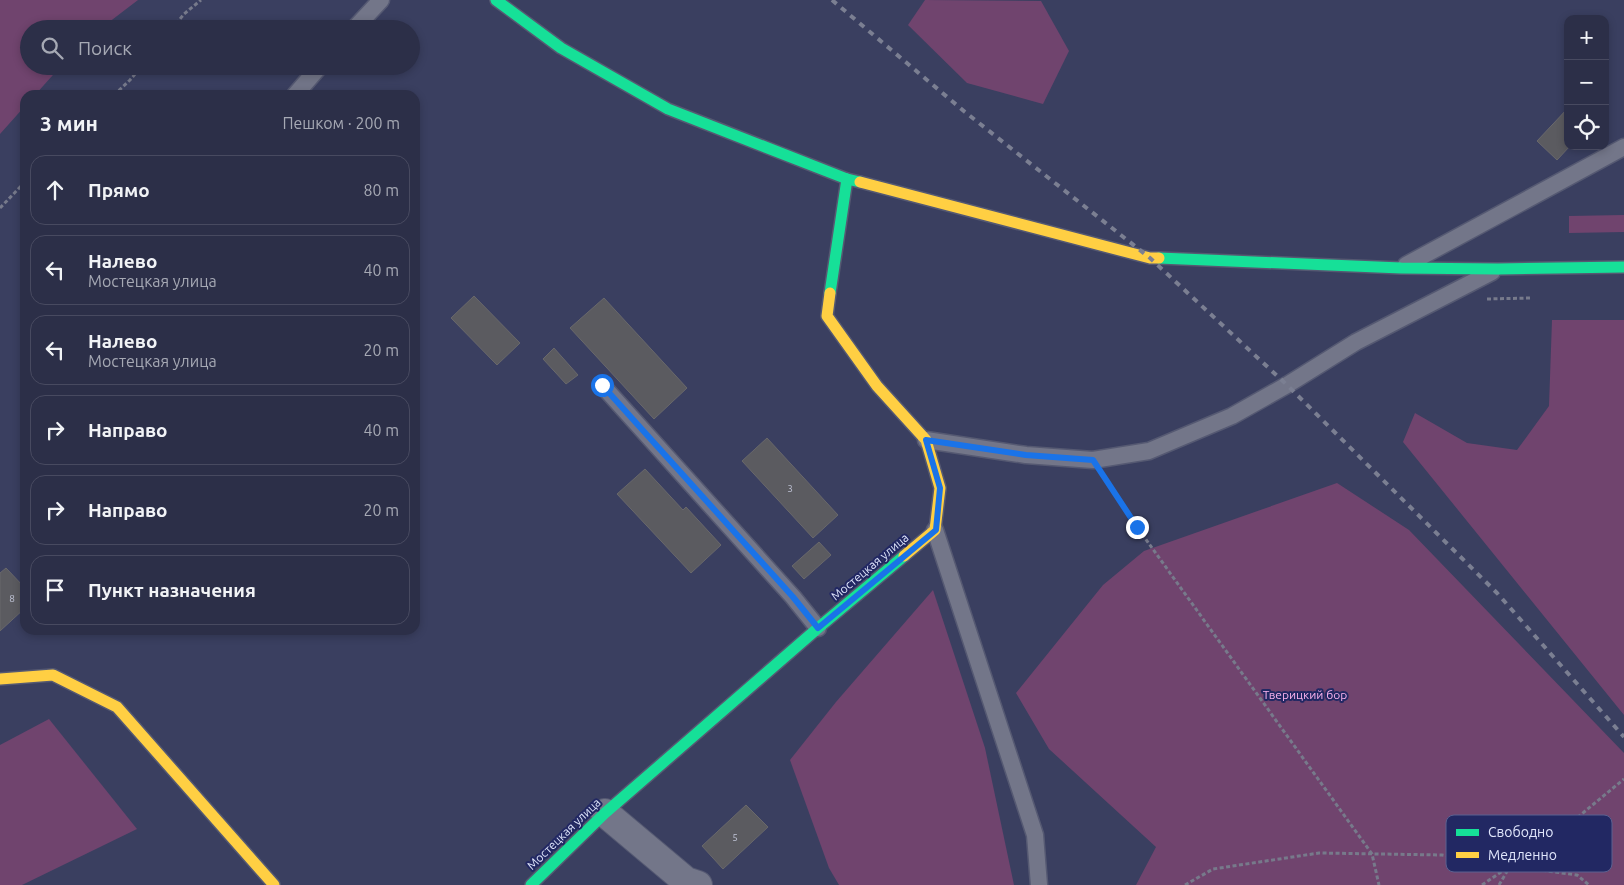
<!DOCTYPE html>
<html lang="ru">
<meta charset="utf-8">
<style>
body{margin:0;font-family:Ubuntu,sans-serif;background:#383b52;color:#f1f3f6}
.controls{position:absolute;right:15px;top:15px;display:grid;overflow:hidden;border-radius:10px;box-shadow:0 2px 8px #0003}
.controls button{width:45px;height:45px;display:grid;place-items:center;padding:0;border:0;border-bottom:1px solid #484a60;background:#2c2f48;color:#f1f3f6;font:25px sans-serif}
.stop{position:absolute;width:15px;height:15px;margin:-11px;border:4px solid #1a73e8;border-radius:50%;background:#fff}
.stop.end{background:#1a73e8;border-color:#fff;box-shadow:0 1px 5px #0008}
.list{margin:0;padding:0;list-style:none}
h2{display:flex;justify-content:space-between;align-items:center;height:65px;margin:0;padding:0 20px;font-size:21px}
h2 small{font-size:16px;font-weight:400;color:#a6a9b4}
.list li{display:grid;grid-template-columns:32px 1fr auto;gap:15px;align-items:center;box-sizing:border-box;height:70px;margin:0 10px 10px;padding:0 10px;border:1px solid #484a60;border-radius:15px}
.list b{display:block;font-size:19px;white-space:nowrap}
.list p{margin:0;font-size:16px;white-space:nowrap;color:#a6a9b4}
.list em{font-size:16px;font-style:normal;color:#a6a9b4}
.icon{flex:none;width:28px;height:28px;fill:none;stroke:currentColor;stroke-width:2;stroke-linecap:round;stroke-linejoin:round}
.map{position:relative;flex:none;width:1624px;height:885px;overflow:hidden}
.search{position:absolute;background:#2c2f48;box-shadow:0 2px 8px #0003;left:20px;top:20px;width:400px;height:55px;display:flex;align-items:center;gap:12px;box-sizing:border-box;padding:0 18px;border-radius:28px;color:#a6a9b4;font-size:19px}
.panel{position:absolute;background:#2c2f48;box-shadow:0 2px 8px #0003;left:20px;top:90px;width:400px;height:545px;border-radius:15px}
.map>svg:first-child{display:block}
.green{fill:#70446e}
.building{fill:#5b5b60;stroke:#69686b}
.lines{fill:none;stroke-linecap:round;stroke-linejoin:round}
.lane-casing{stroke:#555972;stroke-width:19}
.street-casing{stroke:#555972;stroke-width:30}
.fast-casing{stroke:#555972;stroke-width:14}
.slow-casing{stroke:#555972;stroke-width:14}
.path{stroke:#777a8b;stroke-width:3;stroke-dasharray:4 2.5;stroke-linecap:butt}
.lane{stroke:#737689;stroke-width:16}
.street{stroke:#737689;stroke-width:28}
.fast{stroke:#16e098;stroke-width:11}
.slow{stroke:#ffcf43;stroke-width:11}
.rail{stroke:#7b7f92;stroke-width:4;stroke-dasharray:6 6;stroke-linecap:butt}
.route{stroke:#1a73e8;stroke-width:6}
.labels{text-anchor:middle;stroke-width:4;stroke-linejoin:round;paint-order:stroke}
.number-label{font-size:10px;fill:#bfc3d5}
.street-label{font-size:12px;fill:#e0e6fc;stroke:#222863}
.park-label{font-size:12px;fill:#fbb2ed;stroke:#222863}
.key{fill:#222863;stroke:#5b6191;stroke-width:1}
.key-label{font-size:14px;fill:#e0e6fc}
</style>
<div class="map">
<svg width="1624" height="885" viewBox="0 0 1624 885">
<rect width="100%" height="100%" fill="#3a3f60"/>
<g class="green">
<path d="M0 0H138L100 29H29V66H61L35 95H25V106L0 134Z"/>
<path d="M925 0 1041 1 1069 51 1043 104 967 83 908 25Z"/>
<path d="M1624 215V232L1569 233V216Z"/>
<path d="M1552 320H1624V715L1403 442 1415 413 1467 443 1517 450 1549 406Z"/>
<path d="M1337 483 1409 530 1624 753V885H1136L1156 847 1049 749 1016 693 1103 585 1144 551Z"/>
<path d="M933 590 985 748 1014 885H839L829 868 790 760 836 702Z"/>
<path d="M49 719 137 829 22 885H0V745Z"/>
</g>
<g class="building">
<path d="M1568 108V146H1570L1557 160 1537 141Z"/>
<path d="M474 296 520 343 497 365 451 318Z"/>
<path d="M604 298 687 388 654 419 570 328Z"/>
<path d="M554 348 578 375 566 384 543 359Z"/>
<path d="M767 438 838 515 813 538 742 461Z"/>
<path d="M645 469 683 510 686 507 721 545 691 573 617 494Z"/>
<path d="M819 542 831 555 804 579 792 566Z"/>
<path d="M6 568 25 588V608L0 631V573Z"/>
<path d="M746 805 768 827 723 869 702 846Z"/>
</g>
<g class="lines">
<g class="lane-casing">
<g id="lane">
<path d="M354 29 381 0"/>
<path d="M295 95 320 66"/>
<path d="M1406 265 1624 147"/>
<path d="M602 385 793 597 818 628"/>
<path d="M926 440 1026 455 1093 460 1149 451 1232 416 1287 385 1356 342 1492 272"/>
<path d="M935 530 1035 835 1039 885"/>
</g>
</g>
<g class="street-casing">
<path id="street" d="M605 813 686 881 698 885"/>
</g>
<g class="fast-casing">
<g id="fast">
<path d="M496 0 561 48 668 109 847 179 860 182"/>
<path d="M1159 258 1401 268 1498 269 1624 267"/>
<path d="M830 293 847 179"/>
<path d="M531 885 605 813 818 628 904 556"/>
</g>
</g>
<g class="slow-casing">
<g id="slow">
<path d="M860 182 1150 258H1159"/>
<path d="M830 293 827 316 877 386 926 440 940 488 935 530 904 556"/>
<path d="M0 679 53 675 117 707 274 885"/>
</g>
</g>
<g class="path">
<path d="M172 29 184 14 201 0"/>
<path d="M114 95 130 80 142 66"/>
<path d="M0 208 25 182"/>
<path d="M1487 299 1531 298"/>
<path d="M1106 480 1137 527 1372 854 1379 885"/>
<path d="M1185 885 1213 869 1319 853 1442 855 1510 866 1577 875 1589 885"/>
<path d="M1482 885 1561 831 1624 779"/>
<path d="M1499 885 1509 868"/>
</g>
<use href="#lane" class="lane"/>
<use href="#street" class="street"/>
<use href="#fast" class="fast"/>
<use href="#slow" class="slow"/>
<path class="rail" d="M832 0 965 112 1150 258 1287 385 1497 593 1624 737"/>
</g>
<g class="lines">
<path class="route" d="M602 385 793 597 818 628 936 530 940 488 926 440 1026 455 1093 460 1137 527"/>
</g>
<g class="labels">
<g class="number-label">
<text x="790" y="492">3</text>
<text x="12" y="602">8</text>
<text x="735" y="841">5</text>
</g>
<g class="street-label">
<text transform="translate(870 567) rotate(-40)" y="4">Мостецкая улица</text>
<text transform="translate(564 834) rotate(-44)" y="4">Мостецкая улица</text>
</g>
<g class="park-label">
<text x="1305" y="699">Тверицкий бор</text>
</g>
</g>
<rect x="1446" y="815" width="166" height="57" rx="8" class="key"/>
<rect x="1456" y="829" width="23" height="7" fill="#16e098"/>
<rect x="1456" y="852" width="23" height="6" fill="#ffcf43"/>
<g class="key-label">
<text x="1488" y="837">Свободно</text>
<text x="1488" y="860">Медленно</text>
</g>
</svg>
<div class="controls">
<button>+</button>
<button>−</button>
<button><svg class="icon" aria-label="locate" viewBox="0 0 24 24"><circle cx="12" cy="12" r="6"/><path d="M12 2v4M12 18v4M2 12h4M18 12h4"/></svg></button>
</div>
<div class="stop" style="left:602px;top:385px"></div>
<div class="stop end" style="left:1137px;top:527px"></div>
<div class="search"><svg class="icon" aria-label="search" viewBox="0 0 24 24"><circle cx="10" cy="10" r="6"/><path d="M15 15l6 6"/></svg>Поиск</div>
<section class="panel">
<h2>3 мин<small>Пешком · 200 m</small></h2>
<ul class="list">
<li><svg class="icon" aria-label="ahead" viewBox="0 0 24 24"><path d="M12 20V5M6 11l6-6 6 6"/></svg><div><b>Прямо</b></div><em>80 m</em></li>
<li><svg class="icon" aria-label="left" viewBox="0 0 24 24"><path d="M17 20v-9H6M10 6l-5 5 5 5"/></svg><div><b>Налево</b><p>Мостецкая улица</p></div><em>40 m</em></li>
<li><svg class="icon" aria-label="left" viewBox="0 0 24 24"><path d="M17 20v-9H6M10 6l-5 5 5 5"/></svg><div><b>Налево</b><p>Мостецкая улица</p></div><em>20 m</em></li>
<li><svg class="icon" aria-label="right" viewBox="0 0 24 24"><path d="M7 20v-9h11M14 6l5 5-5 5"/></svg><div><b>Направо</b></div><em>40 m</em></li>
<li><svg class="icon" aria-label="right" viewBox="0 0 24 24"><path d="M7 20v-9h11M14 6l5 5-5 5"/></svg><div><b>Направо</b></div><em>20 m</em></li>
<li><svg class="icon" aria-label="arrive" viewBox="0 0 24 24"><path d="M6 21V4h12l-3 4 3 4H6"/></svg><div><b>Пункт назначения</b></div></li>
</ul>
</section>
</div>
